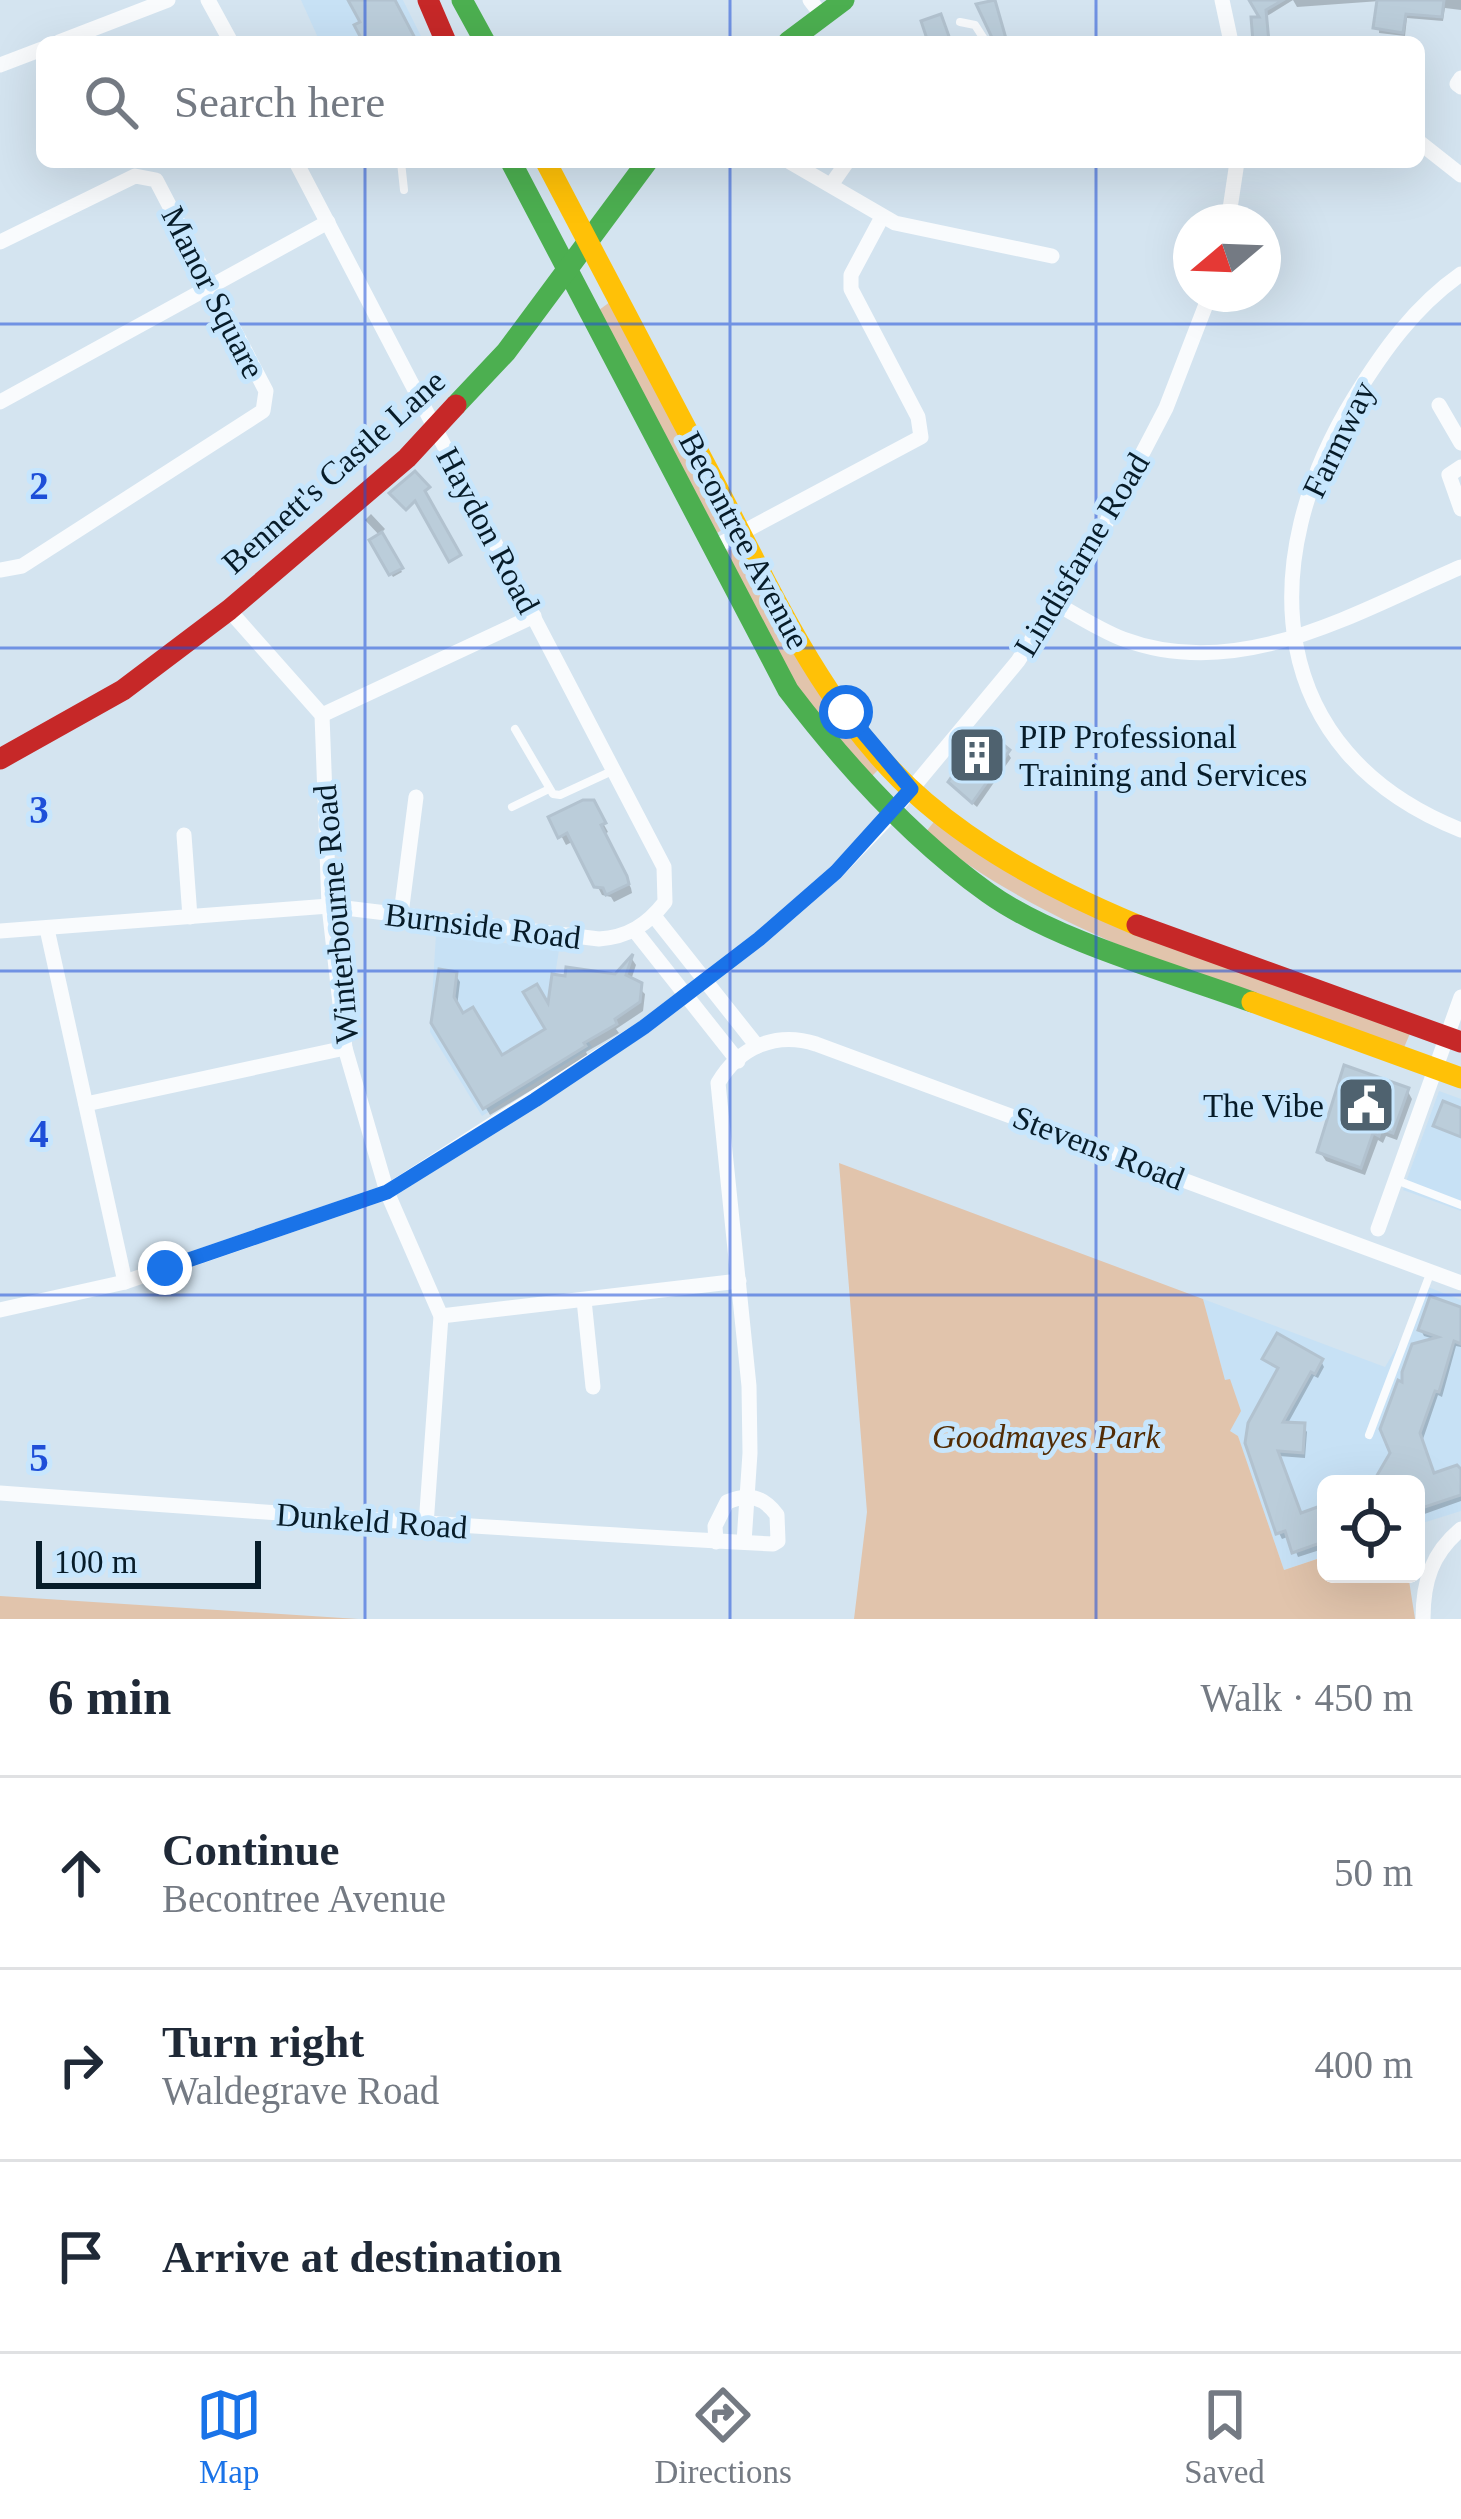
<!DOCTYPE html>
<meta charset="utf-8">
<style>
body{margin:0;font-family:"Times New Roman",serif;background:#f6f6f7;color:#1f2937}
.controls{position:absolute;right:36px;bottom:36px;display:grid;overflow:hidden;border-radius:18px;box-shadow:0 12px 48px #0002}
.controls button{width:108px;height:108px;display:grid;place-items:center;padding:0;border:0;border-bottom:3px solid #e0e1e3;background:#fff;color:#1f2937;font:60px sans-serif}
.compass{position:absolute;left:1173px;top:204px;width:108px;height:108px;border-radius:50%;background:#fff;box-shadow:0 12px 48px #0002;rotate:251deg}
.scale{position:absolute;left:36px;bottom:30px;width:225px;box-sizing:border-box;padding-left:12px;border:6px solid #071c29;border-top:0;font-size:33px;line-height:42px;white-space:nowrap;color:#071c29;-webkit-text-stroke:9px #c7e6fd;paint-order:stroke}
.stop{position:absolute;width:36px;height:36px;margin:-27px;border:9px solid #1a73e8;border-radius:50%;background:#fff}
.stop.end{background:#1a73e8;border-color:#fff;box-shadow:0 3px 12px #0008}
.list{margin:0;padding:0;list-style:none}
h2{display:flex;justify-content:space-between;align-items:center;height:156px;margin:0;padding:0 48px;font-size:51px}
h2 small{font-size:39px;font-weight:400;color:#747a83}
.list li{display:grid;grid-template-columns:78px 1fr auto;gap:36px;align-items:center;box-sizing:border-box;height:192px;padding:0 48px;border-top:3px solid #e0e1e3}
.list b{display:block;font-size:45px;white-space:nowrap}
.list p{margin:0;font-size:39px;white-space:nowrap;color:#747a83}
.list em{font-size:39px;font-style:normal;color:#747a83}
.icon{flex:none;width:66px;height:66px;fill:none;stroke:currentColor;stroke-width:2;stroke-linecap:round;stroke-linejoin:round}
.map{position:relative;flex:none;width:1461px;height:1619px;overflow:hidden}
.search{position:absolute;background:#fff;box-shadow:0 12px 48px #0002;left:36px;right:36px;top:36px;height:132px;display:flex;align-items:center;gap:30px;box-sizing:border-box;padding:0 42px;border-radius:18px;color:#747a83;font-size:45px}
.sheet{height:732px;background:#fff}
nav{display:flex;justify-content:space-around;align-items:center;box-sizing:border-box;height:168px;border-top:3px solid #e0e1e3;background:#fff;font-size:33px;color:#747a83}
nav a{display:grid;justify-items:center;gap:6px}
nav .on{color:#1a73e8}
.map>svg:first-child{display:block}
.built{fill:#c7e1f5}
.green{fill:#e1c4ac}
.shadow{fill:#0003}
.building{fill:#bbcdda;stroke:#b2c2cf;stroke-width:3}
.lines{fill:none;stroke-linecap:round;stroke-linejoin:round}
.lane{stroke:#f9fbfd;stroke-width:8}
.street{stroke:#f9fbfd;stroke-width:15}
.fast{stroke:#4caf50;stroke-width:21}
.slow{stroke:#ffc107;stroke-width:21}
.jam{stroke:#c62828;stroke-width:21}
.route{stroke:#1a73e8;stroke-width:15}
.grid{fill:none;stroke:#1d4ed8;stroke-width:3;stroke-opacity:0.55}
.labels{text-anchor:middle;stroke-width:10;stroke-linejoin:round;paint-order:stroke}
.street-label{font-size:33px;fill:#071c29;stroke:#c7e6fd}
.poi-label{font-size:33px;fill:#071c29;stroke:#c7e6fd;text-anchor:start}
.park-label{font-size:33px;font-style:italic;fill:#522c05;stroke:#c7e6fd}
.grid-label{font-size:39px;text-anchor:middle;font-weight:bold;fill:#1d4ed8;stroke:#c7e6fd;stroke-width:10;stroke-linejoin:round;paint-order:stroke}
</style>
<div class="map">
<svg width="1461" height="1619" viewBox="0 0 1461 1619">
<rect width="100%" height="100%" fill="#d4e4f0"/>
<g class="built">
<path d="M301 0H403L424 42H320Z"/>
<path d="M436 934 559 950 553 988 592 1047 482 1116 430 1032Z"/>
<path d="M1439 1091 1461 1099V1211L1403 1190Z"/>
<path d="M1423 1285 1461 1300V1511L1416 1525V1484H1326V1556L1284 1570 1238 1436 1230 1431 1225 1380 1203 1299 1385 1367 1405 1334Z"/>
</g>
<g class="green">
<path d="M610 302 727 527 717 533 599 310Z"/>
<path d="M737 548 882 766 868 780 790 679 726 554 728 550Z"/>
<path d="M937 818 972 846 1411 1031 1403 1050C1240 989 1063 943 925 833Z"/>
<path d="M839 1163 1203 1299 1225 1380 1230 1379 1241 1411 1230 1431 1238 1436 1284 1570 1326 1556V1574H1408L1415 1619H854L867 1512Z"/>
<path d="M0 1596 358 1619H0Z"/>
</g>
<g class="shadow">
<path d="M1255 0H1461V10L1445 8 1443 21 1407 18 1405 36 1379 33 1380 1 1297 7 1293 0 1267 16 1270 42H1256L1264 19Z"/>
<path d="M371 514 385 529 380 534 402 572 393 577 373 542 381 537 365 520Z"/>
<path d="M1007 752 1011 758 977 807 955 788 951 782Z"/>
<path d="M592 803 608 832 603 835 631 888 632 893 614 902 611 897 602 895 574 841 566 845 552 818Z"/>
<path d="M632 959 636 965 631 980 645 994 643 1011 616 1029 619 1033 586 1052 588 1056 490 1115 434 1022 455 974 460 982 457 1007 501 1059 549 1030 550 1012 616 977Z"/>
<path d="M1407 1090 1412 1099 1397 1140 1386 1136 1383 1143 1378 1140 1365 1175 1326 1161 1320 1152Z"/>
<path d="M1461 1310V1347L1456 1346 1442 1397 1438 1395 1422 1442 1434 1476 1461 1469V1501L1416 1517V1484L1393 1453 1437 1340 1424 1336 1421 1330Z"/>
<path d="M1266 1359 1321 1361 1324 1367 1318 1378 1314 1376 1287 1425 1303 1426 1307 1432 1305 1458 1279 1456 1301 1517 1326 1507V1548L1298 1557 1290 1536 1282 1539 1279 1533 1248 1442 1280 1371Z"/>
</g>
<g class="building">
<path d="M348 0H395L417 42H363L354 25 360 22Z"/>
<path d="M995 0 1007 42H994L976 4Z"/>
<path d="M1249 0H1283L1266 10 1269 42H1253L1251 17H1259Z"/>
<path d="M1377 0H1444L1442 17 1406 14 1403 33 1373 28Z"/>
<path d="M941 14 951 42H928L921 21Z"/>
<path d="M415 471 430 487 425 491 461 555 449 562 415 501 406 510 389 493Z"/>
<path d="M382 532 403 568 389 575 369 540Z"/>
<path d="M985 730 1010 750 972 803 948 782 957 769 953 765Z"/>
<path d="M583 800H594L606 823 601 825 627 876 629 884 606 895 603 888 594 887 567 833 558 838 548 817Z"/>
<path d="M633 954 626 975 642 983 640 1002 615 1019 617 1024 584 1043 586 1046 483 1109 431 1023 439 969 457 972 454 997 463 1013 473 1007 502 1055 545 1029 523 992 537 984 548 1003 552 974 565 976 566 967 615 974Z"/>
<path d="M1344 1065 1409 1088 1393 1133 1381 1129 1379 1136 1373 1133 1361 1168 1317 1152Z"/>
<path d="M1443 1101 1461 1108V1137L1433 1126Z"/>
<path d="M1430 1296 1461 1307V1344L1454 1341 1439 1392 1435 1391 1420 1433 1434 1473 1457 1465 1461 1469V1495L1416 1510V1484H1372L1390 1453 1380 1429 1398 1380 1402 1382V1372L1412 1344 1438 1337 1418 1330Z"/>
<path d="M1277 1333 1323 1359 1315 1374 1311 1372 1283 1422 1305 1423 1303 1453 1278 1451 1301 1513 1326 1504V1541L1292 1553 1285 1531 1276 1534 1245 1443 1248 1423 1278 1368 1262 1359Z"/>
</g>
<g class="lines">
<g class="lane">
<path d="M960 22 975 25 986 42"/>
<path d="M401 162 404 190"/>
<path d="M515 729 553 794 560 795 612 771"/>
<path d="M512 807 547 790"/>
<path d="M1396 1180 1461 1205"/>
<path d="M1369 1435 1430 1274"/>
</g>
<g class="street">
<path d="M208 0 231 42"/>
<path d="M810 0 823 17"/>
<path d="M1222 0 1231 42"/>
<path d="M59 42 168 0"/>
<path d="M0 65 42 49"/>
<path d="M1461 78 1457 84 1461 87"/>
<path d="M1419 142 1461 175"/>
<path d="M790 162 895 223 1052 256"/>
<path d="M831 185 847 162"/>
<path d="M1228 222 1237 162"/>
<path d="M0 242 135 176 156 180 266 391 263 411 22 566 0 570"/>
<path d="M1461 274C1415 306 1383 351 1354 398 1254 561 1264 752 1461 830"/>
<path d="M0 402 328 222"/>
<path d="M1439 405 1461 443"/>
<path d="M1461 467 1449 475 1461 509"/>
<path d="M711 549 921 437 918 417 851 289V275L882 217"/>
<path d="M1057 604C1078 616 1100 630 1123 639 1240 683 1356 612 1461 567"/>
<path d="M229 610 322 715 329 906 345 1048 387 1192 441 1316 426 1525"/>
<path d="M322 715 534 616"/>
<path d="M184 835 190 917"/>
<path d="M401 914 416 797"/>
<path d="M654 916 757 1046"/>
<path d="M47 929 125 1282"/>
<path d="M0 931 329 906 599 939C628 937 647 925 665 902L664 867 296 162"/>
<path d="M635 931 738 1061"/>
<path d="M86 1104 345 1048"/>
<path d="M1378 1229 1461 997"/>
<path d="M584 1300 593 1387"/>
<path d="M0 1310 125 1282 387 1192 644 1027 759 939 836 872 885 821 1018 661 1105 525 1166 408 1210 294"/>
<path d="M441 1316 739 1281"/>
<path d="M0 1493C258 1512 515 1530 773 1544L778 1541 777 1515C763 1496 748 1493 727 1502L715 1526 716 1542"/>
<path d="M744 1542 750 1453 749 1386 718 1083C739 1047 776 1031 816 1044L1461 1283"/>
<path d="M1423 1619C1423 1581 1432 1553 1461 1529"/>
</g>
<g class="fast">
<path d="M462 0 485 42"/>
<path d="M788 42 844 0"/>
<path d="M511 162 788 690C845 765 911 838 988 893 1055 941 1173 973 1252 1002"/>
<path d="M456 405 506 352 647 162"/>
</g>
<g class="slow">
<path d="M546 162C604 272 662 383 720 493 776 601 830 721 925 802 987 855 1062 894 1137 925"/>
<path d="M1252 1002 1461 1078"/>
</g>
<g class="jam">
<path d="M428 0 446 42"/>
<path d="M0 759 123 690 229 610 407 458 456 405"/>
<path d="M1137 925 1461 1042"/>
</g>
</g>
<g class="lines">
<path class="route" d="M165 1268 387 1192 535 1100 644 1027 759 939 836 872 911 789 846 712"/>
</g>
<path class="grid" d="M365 0V42M730 0V42M1096 0V42M365 162V1619M730 162V1619M1096 162V1619M0 324H1461M0 648H1461M0 971H1461M0 1295H1461"/>
<defs>
<g id="building-square" transform="scale(3)"><rect x="-9" y="-9" width="18" height="18" rx="4" fill="#4f626f" stroke="#c7e6fd"/><path d="M-4-6H4V6H1V3H-1V6H-4ZM-2.5-4.3h1.7v1.8h-1.7ZM.8-4.3h1.7v1.8H.8ZM-2.5-1h1.7V.8h-1.7ZM.8-1h1.7V.8H.8Z" fill="#fff"/></g>
<g id="civic-square" transform="scale(3)"><rect x="-9" y="-9" width="18" height="18" rx="4" fill="#4f626f" stroke="#c7e6fd"/><path d="M-.6-6.5H3V-4.5H.6V-3L4-1V1h2V6H-6V1h2V-1L-.6-3ZM-1.2 2.5V6h2.4V2.5Z" fill="#fff"/></g>
</defs>
<g fill-rule="evenodd">
<use href="#building-square" x="977" y="755"/>
<use href="#civic-square" x="1366" y="1105"/>
</g>
<g class="labels">
<g class="street-label">
<text transform="translate(214 292) rotate(63)" y="12">Manor Square</text>
<text transform="translate(1338 439) rotate(-64)" y="12">Farmway</text>
<text transform="translate(333 471) rotate(-42)" y="12">Bennett's Castle Lane</text>
<text transform="translate(489 530) rotate(62)" y="12">Haydon Road</text>
<text transform="translate(745 540) rotate(62)" y="12">Becontree Avenue</text>
<text transform="translate(1081 554) rotate(-59)" y="12">Lindisfarne Road</text>
<text transform="translate(335 914) rotate(-95)" y="12">Winterbourne Road</text>
<text transform="translate(483 925) rotate(7)" y="12">Burnside Road</text>
<text transform="translate(1099 1147) rotate(21)" y="12">Stevens Road</text>
<text transform="translate(372 1520) rotate(4)" y="12">Dunkeld Road</text>
</g>
<g class="poi-label">
<text x="1019" y="748">PIP Professional<tspan x="1019" dy="38">Training and Services</tspan></text>
<text x="1324" y="1117" text-anchor="end">The Vibe</text>
</g>
<g class="park-label">
<text x="1046" y="1448">Goodmayes Park</text>
</g>
</g>
<g class="grid-label">
<text x="39" y="499">2</text>
<text x="39" y="823">3</text>
<text x="39" y="1147">4</text>
<text x="39" y="1471">5</text>
</g>
</svg>
<div class="controls">
<button><svg class="icon" aria-label="locate" viewBox="0 0 24 24"><circle cx="12" cy="12" r="6"/><path d="M12 2v4M12 18v4M2 12h4M18 12h4"/></svg></button>
</div>
<svg class="compass" viewBox="-18 -18 36 36"><path d="M0-13l5 13h-10z" fill="#e53935"/><path d="M0 13l5-13h-10z" fill="#747a83"/></svg>
<div class="scale">100 m</div>
<div class="stop" style="left:846px;top:712px"></div>
<div class="stop end" style="left:165px;top:1268px"></div>
<div class="search"><svg class="icon" aria-label="search" viewBox="0 0 24 24"><circle cx="10" cy="10" r="6"/><path d="M15 15l6 6"/></svg>Search here</div>
</div>
<section class="sheet">
<h2>6 min<small>Walk · 450 m</small></h2>
<ul class="list">
<li><svg class="icon" aria-label="ahead" viewBox="0 0 24 24"><path d="M12 20V5M6 11l6-6 6 6"/></svg><div><b>Continue</b><p>Becontree Avenue</p></div><em>50 m</em></li>
<li><svg class="icon" aria-label="right" viewBox="0 0 24 24"><path d="M7 20v-9h11M14 6l5 5-5 5"/></svg><div><b>Turn right</b><p>Waldegrave Road</p></div><em>400 m</em></li>
<li><svg class="icon" aria-label="arrive" viewBox="0 0 24 24"><path d="M6 21V4h12l-3 4 3 4H6"/></svg><div><b>Arrive at destination</b></div></li>
</ul>
</section>
<nav>
<a class="on"><svg class="icon" aria-label="map" viewBox="0 0 24 24"><path d="M3 6l6-2 6 2 6-2v14l-6 2-6-2-6 2zM9 4v14M15 6v14"/></svg>Map</a>
<a><svg class="icon" aria-label="directions" viewBox="0 0 24 24"><path d="M12 3l9 9-9 9-9-9zM9 14v-3h6M13 9l2 2-2 2"/></svg>Directions</a>
<a><svg class="icon" aria-label="saved" viewBox="0 0 24 24"><path d="M7 4h10v16l-5-4-5 4z"/></svg>Saved</a>
</nav>
